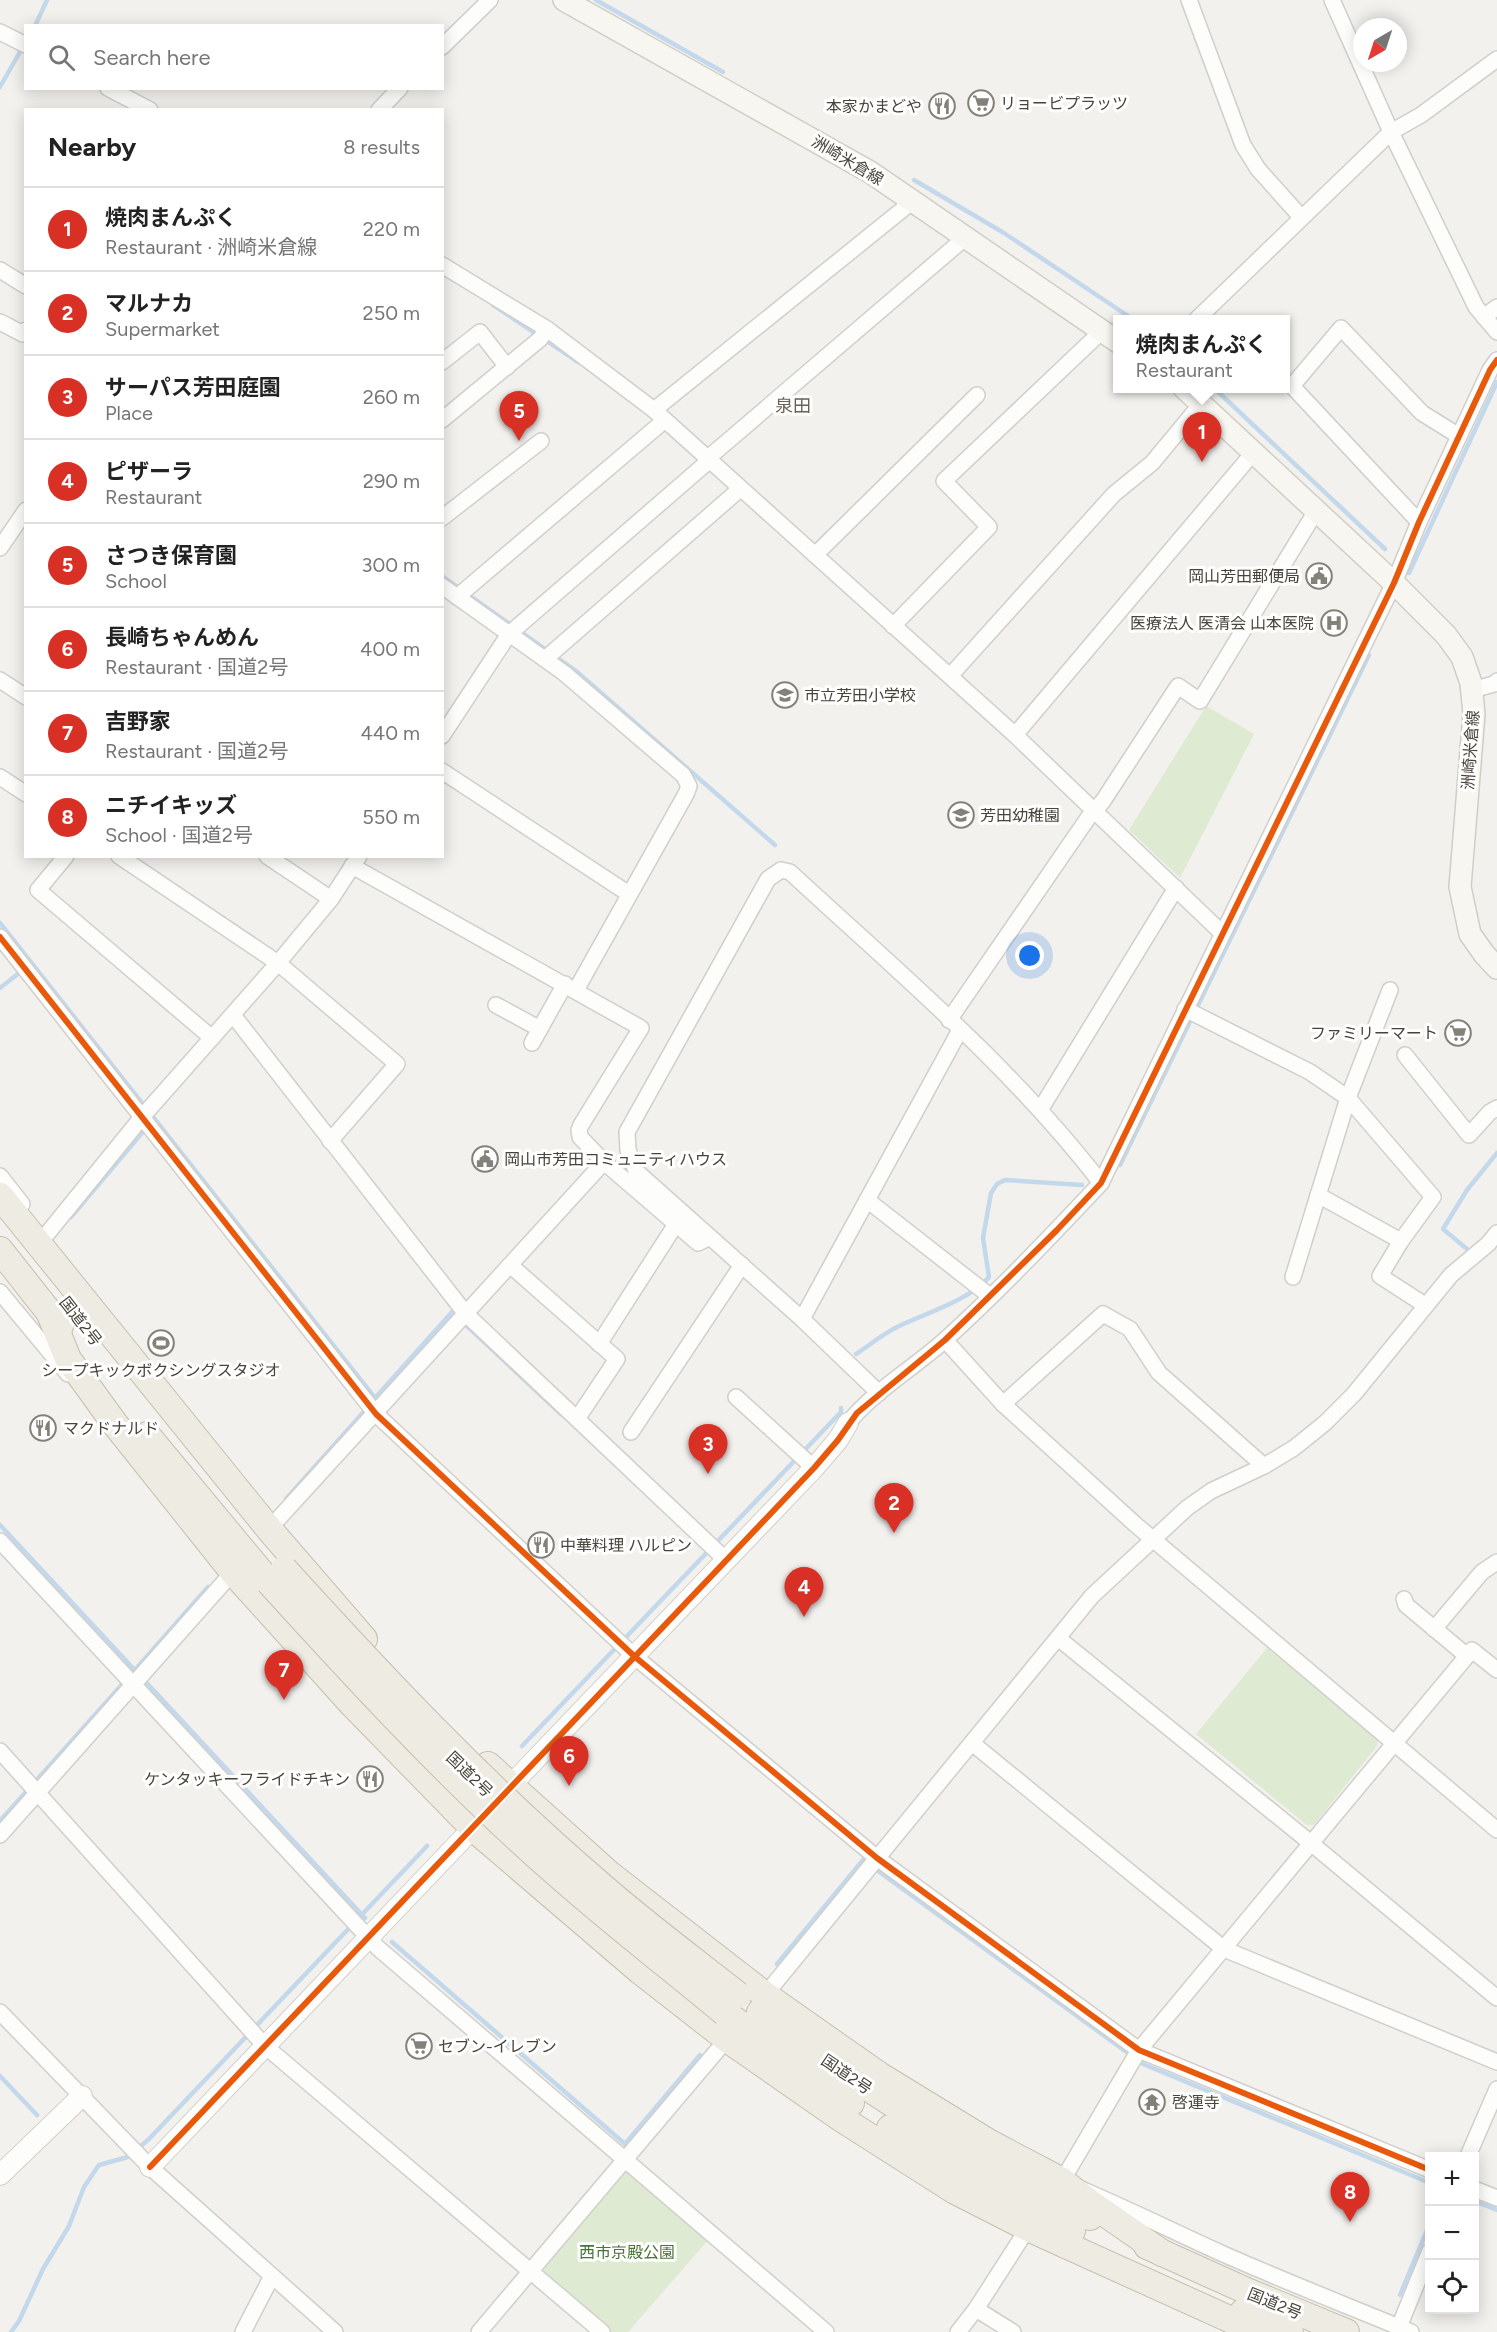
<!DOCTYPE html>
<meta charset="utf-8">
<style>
body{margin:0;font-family:Figtree,"Noto Sans JP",sans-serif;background:#f6f6f6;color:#222}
.controls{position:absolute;right:18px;bottom:18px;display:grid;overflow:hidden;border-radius:0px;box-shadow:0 3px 15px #0003}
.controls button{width:54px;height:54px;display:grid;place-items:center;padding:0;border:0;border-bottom:2px solid #e0e0e0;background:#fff;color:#222;font:30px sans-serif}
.compass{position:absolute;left:1353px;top:18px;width:54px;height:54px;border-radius:50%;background:#fff;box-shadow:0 3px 15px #0003;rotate:219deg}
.you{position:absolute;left:1030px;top:956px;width:21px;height:21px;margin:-15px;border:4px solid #fff;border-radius:50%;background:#1a73e8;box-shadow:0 0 0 9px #1a73e833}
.badge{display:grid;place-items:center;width:39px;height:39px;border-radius:50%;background:#d93025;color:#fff;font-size:20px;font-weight:700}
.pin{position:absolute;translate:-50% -50px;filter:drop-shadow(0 2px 3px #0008)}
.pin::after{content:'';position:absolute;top:32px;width:21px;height:18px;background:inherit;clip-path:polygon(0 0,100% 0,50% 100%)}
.popup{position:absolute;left:1113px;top:315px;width:177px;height:78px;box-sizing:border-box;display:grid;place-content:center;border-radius:0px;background:#fff;filter:drop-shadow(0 2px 4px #0005);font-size:20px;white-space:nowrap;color:#767676}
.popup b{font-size:22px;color:#222}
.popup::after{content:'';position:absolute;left:50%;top:100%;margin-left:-12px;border:12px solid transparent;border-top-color:#fff}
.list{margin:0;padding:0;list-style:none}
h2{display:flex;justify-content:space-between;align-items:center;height:78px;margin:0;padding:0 24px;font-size:26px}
h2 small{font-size:20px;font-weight:400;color:#767676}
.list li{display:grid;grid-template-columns:39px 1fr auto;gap:18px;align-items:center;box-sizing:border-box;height:84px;padding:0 24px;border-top:2px solid #e0e0e0}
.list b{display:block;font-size:22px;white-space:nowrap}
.list p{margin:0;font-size:20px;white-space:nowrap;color:#767676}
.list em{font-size:20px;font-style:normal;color:#767676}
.icon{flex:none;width:33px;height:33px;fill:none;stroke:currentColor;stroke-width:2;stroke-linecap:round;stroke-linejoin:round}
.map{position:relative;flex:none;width:1497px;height:2332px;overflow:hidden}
.search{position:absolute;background:#fff;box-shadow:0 3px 15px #0003;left:24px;top:24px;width:420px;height:66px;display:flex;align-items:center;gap:15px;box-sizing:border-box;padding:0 21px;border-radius:0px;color:#767676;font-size:22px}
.panel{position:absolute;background:#fff;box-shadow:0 3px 15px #0003;left:24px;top:108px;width:420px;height:750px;border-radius:0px}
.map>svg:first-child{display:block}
.green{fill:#deead1}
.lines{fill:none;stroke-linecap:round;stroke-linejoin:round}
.stream{stroke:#c4d8eb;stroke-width:4.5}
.minor-casing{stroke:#d0cfcb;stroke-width:18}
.tertiary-casing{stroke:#d0cfcb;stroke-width:22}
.secondary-casing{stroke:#d0cec6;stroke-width:24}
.trunk-casing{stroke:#c7bfad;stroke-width:28}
.minor{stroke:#fdfdfc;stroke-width:15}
.tertiary{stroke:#fdfdfc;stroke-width:20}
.secondary{stroke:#f7f6f1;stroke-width:21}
.trunk{stroke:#eeebe2;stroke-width:26}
.trunk-bridge-casing{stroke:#c7bfad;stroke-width:28;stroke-linecap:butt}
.trunk-bridge{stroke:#eeebe2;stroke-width:26}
.cycleway-casing{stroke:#fff;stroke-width:10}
.cycleway{stroke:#e8590c;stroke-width:6}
.labels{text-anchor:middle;stroke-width:6;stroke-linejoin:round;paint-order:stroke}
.poi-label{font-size:16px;fill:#48443a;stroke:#fff;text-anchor:start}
.street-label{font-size:16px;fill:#48443a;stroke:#fff}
.park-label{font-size:16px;fill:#477533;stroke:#fff}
.neighbourhood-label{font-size:18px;fill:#6a6253;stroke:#fff}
</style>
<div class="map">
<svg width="1497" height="2332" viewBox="0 0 1497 2332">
<rect width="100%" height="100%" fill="#f2f1ee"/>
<g class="green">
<path d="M1206 706 1254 734 1180 878 1129 830Z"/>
<path d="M1267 1648 1378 1739 1377 1746 1314 1825H1307L1196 1734Z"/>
<path d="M628 2169 709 2239 628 2332H608L544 2277V2265Z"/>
</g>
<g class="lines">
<g class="stream">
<path d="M596 0 723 72"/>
<path d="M35 26 47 0"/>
<path d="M0 87 21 50 24 51"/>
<path d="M914 180 1004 233 1134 320"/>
<path d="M493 305 578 362"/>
<path d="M1214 388 1385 549"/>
<path d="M1409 573 1497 382"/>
<path d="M442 576 576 671 775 845"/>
<path d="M0 923 375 1398"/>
<path d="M0 988 19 973"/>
<path d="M1120 1165 1369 655"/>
<path d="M71 1217 147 1127"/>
<path d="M1467 1249 1443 1229 1467 1190 1497 1153"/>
<path d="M856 1354C870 1345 884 1333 899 1326 926 1313 970 1300 989 1277L983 1238 991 1193 997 1184 1005 1180 1082 1185"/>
<path d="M375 1398 452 1312 561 1414"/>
<path d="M286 1499 368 1407"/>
<path d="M0 1525 365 1918"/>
<path d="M134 1671 208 1587"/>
<path d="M522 1746 841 1412V1408"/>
<path d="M0 1821 126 1680"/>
<path d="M392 1942 625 2144 700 2055"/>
<path d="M777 1964 863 1860 1143 2064 1430 2183"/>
<path d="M0 2076 37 2115"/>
<path d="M1474 2201 1497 2210"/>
<path d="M1400 2295 1430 2223"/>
<path d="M11 2332 19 2321 43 2269 69 2226 84 2187 99 2165 128 2157 149 2139 427 1846"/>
</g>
<g class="minor-casing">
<g id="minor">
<path d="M1189 0 1243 145 1258 169 1301 217"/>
<path d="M1332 0 1391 132 1476 307 1497 332"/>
<path d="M0 32 26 45"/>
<path d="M442 47 490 0"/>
<path d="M108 88 150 110"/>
<path d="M379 110 400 88"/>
<path d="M442 265 547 329 654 410 1015 735 1222 933"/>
<path d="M0 270 26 286"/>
<path d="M1484 317 1497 307"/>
<path d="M1196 320 1391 132 1421 115 1497 59"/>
<path d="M0 322 23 334 26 330"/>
<path d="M442 362 480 332 507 367"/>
<path d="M654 410 913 201"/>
<path d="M442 420 540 339 547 329"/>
<path d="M708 458 966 237"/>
<path d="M442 518 541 441"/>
<path d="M1419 522 1292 386 1341 328 1422 413 1459 436"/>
<path d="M0 548 26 510"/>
<path d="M815 555 977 395"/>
<path d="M442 586 564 673 683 775 689 786 686 794 576 990"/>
<path d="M457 597 665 420"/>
<path d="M893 626 989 527 944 481 1102 331"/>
<path d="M545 659 740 489"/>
<path d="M950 676 1114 494 1152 463 1201 404"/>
<path d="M0 680 26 697"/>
<path d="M1472 690 1494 684 1497 681"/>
<path d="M1015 735 1253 453"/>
<path d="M442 736 509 634 710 460"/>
<path d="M442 771 629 894"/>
<path d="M0 777 26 794"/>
<path d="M66 856 38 890 212 1038"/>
<path d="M119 856 278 963 397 1064 330 1141"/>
<path d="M267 856 331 899"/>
<path d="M352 866 641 1028 581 1125 579 1130 580 1137 604 1162 698 1243 710 1237"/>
<path d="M0 937 376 1414 634 1656 877 1858 1139 2050 1430 2170"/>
<path d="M496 1005 540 1029"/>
<path d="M1185 1009 1310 1072 1348 1098 1433 1197 1401 1241 1380 1276 1425 1305"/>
<path d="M233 1015 466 1314 726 1560"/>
<path d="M949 1020 1088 818 1103 801 1178 686 1200 701 1316 511"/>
<path d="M532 1043 565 984"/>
<path d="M1405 1055 1469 1135 1490 1112 1497 1108"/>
<path d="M1040 1110 1176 888"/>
<path d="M0 1176 22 1204"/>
<path d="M1318 1195 1401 1241"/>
<path d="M867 1200 990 1296"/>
<path d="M47 1234 142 1117 278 963 331 899 359 856"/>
<path d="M510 1265 617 1359 577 1419"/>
<path d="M1293 1277 1348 1098 1390 990"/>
<path d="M0 1292 68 1374"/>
<path d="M802 1319 960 1030"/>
<path d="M945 1340 1003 1404 1136 1525 1497 1830"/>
<path d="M599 1344 676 1224"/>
<path d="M879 1393 802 1319 636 1171 628 1150 627 1132 768 879 781 870 790 872C897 971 1012 1067 1101 1183"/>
<path d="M736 1397 814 1468"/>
<path d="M1003 1404 1103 1314 1130 1329 1159 1373 1264 1466"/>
<path d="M848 1423C875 1390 914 1368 946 1339 1000 1290 1051 1236 1101 1183L1394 583 1419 522 1490 370 1497 360"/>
<path d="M631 1432 742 1265"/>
<path d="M269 1529 604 1162"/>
<path d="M0 1541 378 1948 826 2332"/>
<path d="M1404 1599 1406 1605 1467 1656"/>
<path d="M1434 1629 1482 1572 1497 1562"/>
<path d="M1058 1638 1312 1844 1497 1998"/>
<path d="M972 1743 1224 1949 1497 2062"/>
<path d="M0 1751 265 2046 602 2332"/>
<path d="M0 1835 233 1572"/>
<path d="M765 1995 1092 1596 1187 1508 1211 1491 1264 1466 1294 1448 1325 1423 1354 1394 1451 1275 1488 1244 1497 1233"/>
<path d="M0 2012 150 2167 335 2332"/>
<path d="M1468 2156 1497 2089"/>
<path d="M1474 2189 1497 2198"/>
<path d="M976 2309 1013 2332"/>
<path d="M1399 2327 1430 2251"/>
<path d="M243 2332 272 2276"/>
<path d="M479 2332 727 2039"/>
<path d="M958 2332 976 2309 1028 2228 1034 2232"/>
<path d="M1411 2332C1348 2306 1284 2281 1221 2253 1168 2229 1116 2203 1062 2181L1139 2050 1472 1650 1497 1670"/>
</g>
</g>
<g class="tertiary-casing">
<g id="tertiary">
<path d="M510 1786 814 1468 838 1440 848 1423"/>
<path d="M150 2167 473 1828"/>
<path d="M0 2175 82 2096"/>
</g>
</g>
<g class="secondary-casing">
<g id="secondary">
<path d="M564 0 870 172 1118 342"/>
<path d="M1184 388 1394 583 1446 635 1462 657 1471 683 1474 714 1460 887 1470 934 1484 954 1497 968"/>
</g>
</g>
<g class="trunk-casing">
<g id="trunk">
<path d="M0 1196 269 1529 364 1639"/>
<path d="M0 1250 60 1326"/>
<path d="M50 1314 68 1359 115 1424 233 1572 353 1705 473 1828 640 1971 727 2039 842 2119 955 2191 1028 2228 1258 2332"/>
<path d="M147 1435 269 1582"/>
<path d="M488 1765 608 1873 765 1995 879 2075 990 2143 1062 2181 1090 2203 1162 2253"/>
<path d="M760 2012C864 2089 974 2159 1090 2217"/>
<path d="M725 2013 851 2103"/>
<path d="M890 2128 971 2176 1072 2231"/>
<path d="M1147 2246 1249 2292 1346 2332"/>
<path d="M1243 2312 1290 2332"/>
</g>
</g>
<use href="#minor" class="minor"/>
<use href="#tertiary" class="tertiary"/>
<use href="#secondary" class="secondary"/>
<use href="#trunk" class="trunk"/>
<g class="trunk-bridge-casing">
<g id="trunk-bridge">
<path d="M284 1569C383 1678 484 1785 596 1881 641 1921 690 1957 738 1995"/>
<path d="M269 1582C350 1671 431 1759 519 1840 585 1901 656 1956 725 2013"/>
</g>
</g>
<use href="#trunk-bridge" class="trunk-bridge"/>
<g class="cycleway-casing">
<g id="cycleway">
<path d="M0 937 376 1414 634 1656 877 1858 1139 2050 1430 2170"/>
<path d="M150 2167 814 1468 838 1440 857 1413 945 1340 1057 1230 1101 1183 1394 583 1419 522 1490 370 1497 360"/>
</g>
</g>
<use href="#cycleway" class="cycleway"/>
</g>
<defs>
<g id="supermarket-ring" transform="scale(1.35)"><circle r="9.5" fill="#fff" stroke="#848179" stroke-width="1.5"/><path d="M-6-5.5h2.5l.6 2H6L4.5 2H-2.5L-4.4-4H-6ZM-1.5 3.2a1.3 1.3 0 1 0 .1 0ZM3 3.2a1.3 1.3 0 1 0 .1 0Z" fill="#848179"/></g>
<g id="restaurant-ring" transform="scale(1.35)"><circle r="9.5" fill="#fff" stroke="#848179" stroke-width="1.5"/><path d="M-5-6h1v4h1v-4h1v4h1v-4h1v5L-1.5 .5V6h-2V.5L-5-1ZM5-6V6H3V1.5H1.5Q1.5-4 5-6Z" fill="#848179"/></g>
<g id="civic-ring" transform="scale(1.35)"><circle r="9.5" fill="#fff" stroke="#848179" stroke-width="1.5"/><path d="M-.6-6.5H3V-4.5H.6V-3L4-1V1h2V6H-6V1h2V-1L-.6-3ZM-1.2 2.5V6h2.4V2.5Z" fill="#848179"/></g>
<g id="hospital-ring" transform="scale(1.35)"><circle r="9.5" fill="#fff" stroke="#848179" stroke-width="1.5"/><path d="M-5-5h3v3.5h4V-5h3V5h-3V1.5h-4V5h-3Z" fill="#848179"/></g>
<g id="school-ring" transform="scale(1.35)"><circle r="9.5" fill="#fff" stroke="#848179" stroke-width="1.5"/><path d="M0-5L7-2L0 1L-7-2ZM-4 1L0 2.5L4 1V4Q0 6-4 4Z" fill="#848179"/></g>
<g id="stadium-ring" transform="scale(1.35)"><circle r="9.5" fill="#fff" stroke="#848179" stroke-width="1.5"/><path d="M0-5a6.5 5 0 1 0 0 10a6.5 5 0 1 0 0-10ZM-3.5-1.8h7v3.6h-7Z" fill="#848179"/></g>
<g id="temple-ring" transform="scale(1.35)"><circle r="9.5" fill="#fff" stroke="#848179" stroke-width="1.5"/><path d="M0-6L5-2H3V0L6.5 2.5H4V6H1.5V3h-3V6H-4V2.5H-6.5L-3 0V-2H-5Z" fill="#848179"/></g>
</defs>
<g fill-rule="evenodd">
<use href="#supermarket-ring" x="981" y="103"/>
<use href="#restaurant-ring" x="942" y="106"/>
<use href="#civic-ring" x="1319" y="576"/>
<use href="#hospital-ring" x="1334" y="623"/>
<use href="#school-ring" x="785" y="695"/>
<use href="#school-ring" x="961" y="815"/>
<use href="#supermarket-ring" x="1458" y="1033"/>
<use href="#civic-ring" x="485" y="1159"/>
<use href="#stadium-ring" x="161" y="1343"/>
<use href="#restaurant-ring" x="43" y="1428"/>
<use href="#restaurant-ring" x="541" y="1545"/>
<use href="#restaurant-ring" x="370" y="1779"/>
<use href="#supermarket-ring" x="419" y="2046"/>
<use href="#temple-ring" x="1152" y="2102"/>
</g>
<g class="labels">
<g class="poi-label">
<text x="1000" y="109">リョービプラッツ</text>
<text x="922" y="112" text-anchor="end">本家かまどや</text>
<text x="1300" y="582" text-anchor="end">岡山芳田郵便局</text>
<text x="1314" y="629" text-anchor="end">医療法人 医清会 山本医院</text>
<text x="804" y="701">市立芳田小学校</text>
<text x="980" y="821">芳田幼稚園</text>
<text x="1438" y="1039" text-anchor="end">ファミリーマート</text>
<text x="504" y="1165">岡山市芳田コミュニティハウス</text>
<text x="161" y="1376" text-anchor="middle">シープキックボクシングスタジオ</text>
<text x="63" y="1434">マクドナルド</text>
<text x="560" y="1551">中華料理 ハルピン</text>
<text x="350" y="1785" text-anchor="end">ケンタッキーフライドチキン</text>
<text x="438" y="2052">セブン-イレブン</text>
<text x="1172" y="2108">啓運寺</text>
</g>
<g class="street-label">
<text transform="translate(848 160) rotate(31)" y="6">洲崎米倉線</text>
<text transform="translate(1470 750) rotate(-86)" y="6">洲崎米倉線</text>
<text transform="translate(81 1321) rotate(52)" y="6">国道2号</text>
<text transform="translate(470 1774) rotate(44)" y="6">国道2号</text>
<text transform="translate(847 2074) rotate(34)" y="6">国道2号</text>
<text transform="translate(1275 2303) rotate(22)" y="6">国道2号</text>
</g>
<g class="park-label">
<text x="627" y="2258">西市京殿公園</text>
</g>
<g class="neighbourhood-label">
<text x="793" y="412">泉田</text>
</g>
</g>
</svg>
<div class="controls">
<button>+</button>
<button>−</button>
<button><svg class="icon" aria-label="locate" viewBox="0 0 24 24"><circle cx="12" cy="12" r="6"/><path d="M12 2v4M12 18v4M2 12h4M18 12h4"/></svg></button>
</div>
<svg class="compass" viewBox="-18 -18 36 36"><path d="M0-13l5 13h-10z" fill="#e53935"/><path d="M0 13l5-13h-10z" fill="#767676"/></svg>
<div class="you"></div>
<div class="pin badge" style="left:1202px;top:462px">1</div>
<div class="popup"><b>焼肉まんぷく</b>Restaurant</div>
<div class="pin badge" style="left:894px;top:1533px">2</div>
<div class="pin badge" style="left:708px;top:1474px">3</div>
<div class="pin badge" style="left:804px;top:1617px">4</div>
<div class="pin badge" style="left:519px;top:441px">5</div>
<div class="pin badge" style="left:569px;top:1786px">6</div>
<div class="pin badge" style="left:284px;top:1700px">7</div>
<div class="pin badge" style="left:1350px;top:2222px">8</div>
<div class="search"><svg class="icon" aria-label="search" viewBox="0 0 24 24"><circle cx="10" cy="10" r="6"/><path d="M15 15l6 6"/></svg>Search here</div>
<section class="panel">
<h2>Nearby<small>8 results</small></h2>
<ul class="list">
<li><span class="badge">1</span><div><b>焼肉まんぷく</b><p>Restaurant · 洲崎米倉線</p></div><em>220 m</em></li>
<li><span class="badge">2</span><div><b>マルナカ</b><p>Supermarket</p></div><em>250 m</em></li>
<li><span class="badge">3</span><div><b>サーパス芳田庭園</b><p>Place</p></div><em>260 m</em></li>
<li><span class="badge">4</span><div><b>ピザーラ</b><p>Restaurant</p></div><em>290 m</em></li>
<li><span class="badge">5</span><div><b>さつき保育園</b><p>School</p></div><em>300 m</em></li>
<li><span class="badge">6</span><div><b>長崎ちゃんめん</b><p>Restaurant · 国道2号</p></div><em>400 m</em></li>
<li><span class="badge">7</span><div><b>吉野家</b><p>Restaurant · 国道2号</p></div><em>440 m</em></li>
<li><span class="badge">8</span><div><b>ニチイキッズ</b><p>School · 国道2号</p></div><em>550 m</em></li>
</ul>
</section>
</div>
